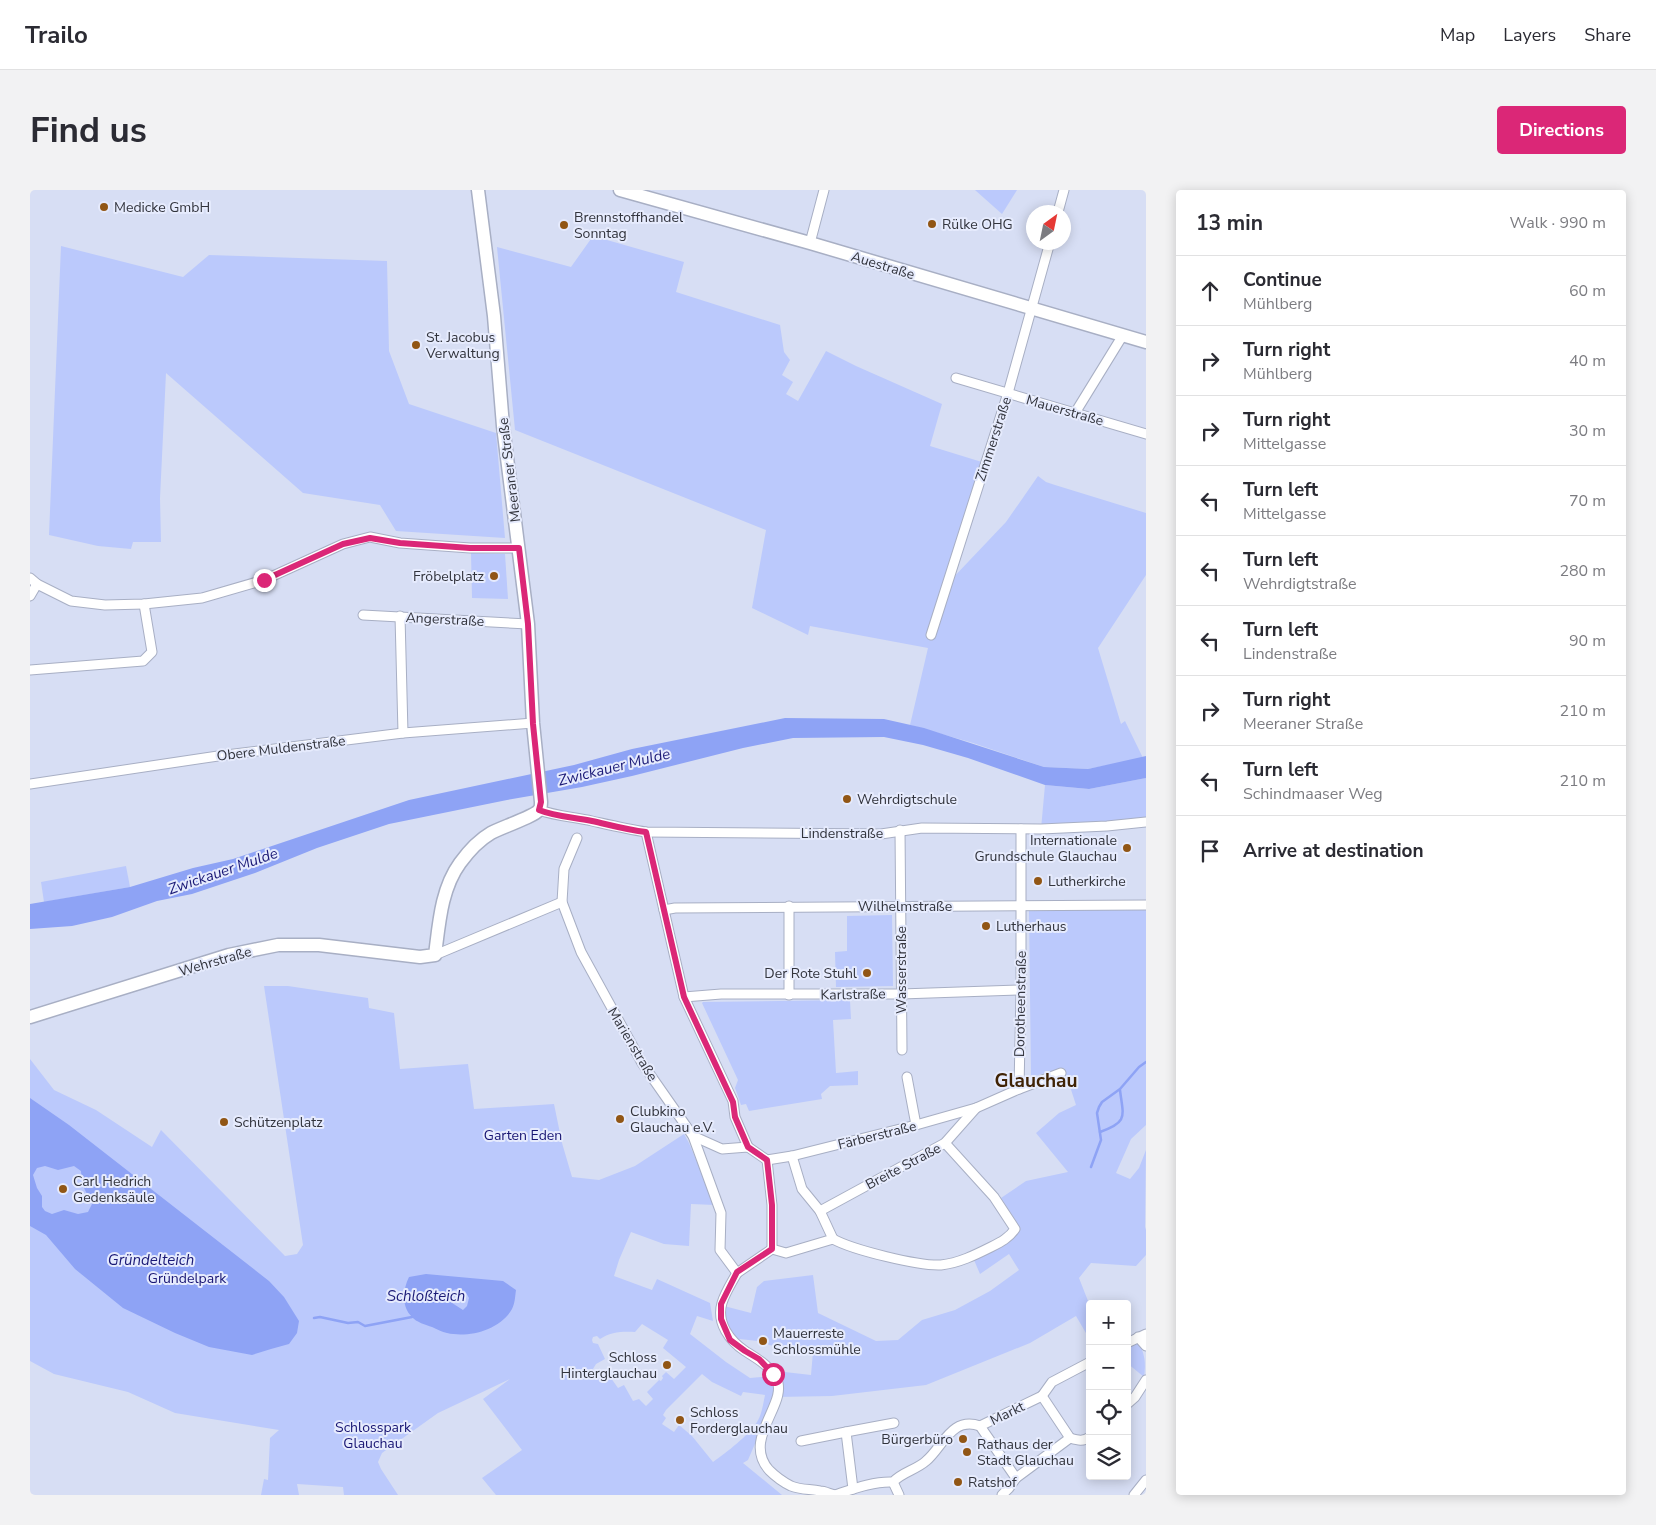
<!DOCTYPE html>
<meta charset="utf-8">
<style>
body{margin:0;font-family:"Nunito Sans",sans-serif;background:#f2f2f3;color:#2b2b33}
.controls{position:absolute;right:15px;bottom:15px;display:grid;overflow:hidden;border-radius:5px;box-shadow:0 2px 12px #0003}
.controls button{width:45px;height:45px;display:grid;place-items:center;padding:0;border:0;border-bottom:1px solid #e1e1e2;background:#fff;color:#2b2b33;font:25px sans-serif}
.compass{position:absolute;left:996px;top:15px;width:45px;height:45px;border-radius:50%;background:#fff;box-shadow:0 2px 12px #0003;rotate:33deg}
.stop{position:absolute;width:15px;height:15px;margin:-11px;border:4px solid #db2777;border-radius:50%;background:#fff}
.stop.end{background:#db2777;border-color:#fff;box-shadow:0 1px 5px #0008}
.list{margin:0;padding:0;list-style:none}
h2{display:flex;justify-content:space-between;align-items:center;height:65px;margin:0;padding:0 20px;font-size:21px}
h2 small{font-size:16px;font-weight:400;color:#7c7c81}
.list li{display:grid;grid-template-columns:32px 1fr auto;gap:15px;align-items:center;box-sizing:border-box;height:70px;padding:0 20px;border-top:1px solid #e1e1e2}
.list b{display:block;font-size:19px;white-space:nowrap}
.list p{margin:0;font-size:16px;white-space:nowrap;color:#7c7c81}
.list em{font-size:16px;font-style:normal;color:#7c7c81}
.icon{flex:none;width:28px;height:28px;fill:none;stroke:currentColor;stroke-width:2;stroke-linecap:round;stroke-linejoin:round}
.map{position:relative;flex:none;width:1116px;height:1305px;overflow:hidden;border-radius:5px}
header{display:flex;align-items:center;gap:30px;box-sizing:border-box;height:70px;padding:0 25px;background:#fff;border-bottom:1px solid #e1e1e2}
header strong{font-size:24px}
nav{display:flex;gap:28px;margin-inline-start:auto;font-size:18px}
.intro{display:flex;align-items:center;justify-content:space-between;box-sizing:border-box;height:120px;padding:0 30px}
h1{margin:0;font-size:35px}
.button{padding:12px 22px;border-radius:5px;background:#db2777;color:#fff;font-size:18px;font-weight:700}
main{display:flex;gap:30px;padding:0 30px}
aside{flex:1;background:#fff;border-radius:5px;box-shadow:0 2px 12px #0003}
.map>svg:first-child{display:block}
.green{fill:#bbc9fc;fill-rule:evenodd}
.water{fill:#8ea3f5;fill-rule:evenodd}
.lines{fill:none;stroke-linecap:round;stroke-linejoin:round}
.stream{stroke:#8ea3f5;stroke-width:2.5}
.street-casing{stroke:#a8afc4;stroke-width:11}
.secondary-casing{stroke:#a8afc4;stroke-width:15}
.street{stroke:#fff;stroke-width:9}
.secondary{stroke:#fff;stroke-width:12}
.route{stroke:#db2777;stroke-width:6}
.poi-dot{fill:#915615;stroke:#e6ebfd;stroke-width:2}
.labels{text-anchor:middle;stroke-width:4;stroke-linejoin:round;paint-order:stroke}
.poi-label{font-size:14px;fill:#32343d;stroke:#e6ebfd;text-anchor:start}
.street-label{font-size:14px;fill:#32343d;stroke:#e6ebfd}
.park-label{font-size:14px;fill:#181573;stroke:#e6ebfd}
.water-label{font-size:15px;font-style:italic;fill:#1a1976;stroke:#e6ebfd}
.district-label{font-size:19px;font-weight:bold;fill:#402305;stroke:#e6ebfd}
</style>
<header>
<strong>Trailo</strong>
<nav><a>Map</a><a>Layers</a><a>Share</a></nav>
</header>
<div class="intro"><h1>Find us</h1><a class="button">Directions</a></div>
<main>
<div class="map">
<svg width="1116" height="1305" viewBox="0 0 1116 1305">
<rect width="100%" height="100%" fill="#d7def4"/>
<g class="green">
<path d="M945 0H987L972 24Z"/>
<path d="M563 46 654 72 646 102 750 135 754 162 760 170 752 185 763 192 756 204 768 211 796 161 826 176 912 214 900 256 955 273 920 391 976 332 1008 286 1016 292 1025 295 1116 323V385L1068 458 1091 534 1095 531 1113 568 1058 579 1014 577 943 553 880 535 898 458 780 436 778 445 722 418 736 340 485 240 467 57 541 77Z"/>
<path d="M31 56 153 87 179 65 357 71 359 161 379 214 466 243 475 348 366 341 350 315 273 303 136 183 130 308 131 352H103L101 359 68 356 19 345Z"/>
<path d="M441 363 475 364 478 409 442 408Z"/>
<path d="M1116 588V632L1011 639 1015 595 1059 599Z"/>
<path d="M96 676 100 697 14 712 11 692Z"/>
<path d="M1116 715V935L1101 949 1086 983 1100 989 1109 978 1116 960 1115 1037 1116 1040V1065L1106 1076 1061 1073 1049 1088 1060 1116V1150L1046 1126 1000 1153 896 1195 802 1206 745 1207 718 1270 713 1273 752 1305H466L452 1288 492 1260 453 1209 480 1189 408 1223 352 1263 348 1272 351 1279 368 1305H314L313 1297 267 1294 269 1305H231L234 1289 238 1290 240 1248 249 1240 145 1223 98 1202 24 1184 0 1171V869L24 900 66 920 122 957 131 940 255 1066 267 1064 273 1055 234 796H258L338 808 339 818 364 823 370 879 438 874 444 919 524 914 532 953 542 987 569 990 605 976 654 944 659 953 685 1015 661 1014 659 1056 634 1054 601 1042 589 1070 584 1086 622 1100 627 1089 680 1113 683 1131 667 1126 660 1144 696 1172 720 1188 741 1186 746 1181 781 1185 783 1162 739 1155 736 1152 701 1148 694 1128V1116L721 1123 727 1097 734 1091 783 1085 788 1123 846 1151 868 1150 892 1130 925 1120 960 1101 989 1080 979 1064 950 1084 944 1070C958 1063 991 1053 988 1034L971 1008 996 991 1038 982 1006 943 1029 923 1046 915 1034 878 1001 887 999 721ZM612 1134 638 1150 633 1158 656 1177 644 1189 636 1182 632 1186 633 1188 631 1191 629 1190 617 1202 623 1209 616 1216 609 1209 603 1211 594 1195 588 1198 576 1181 569 1185 564 1182 563 1179 566 1174 575 1169 568 1154 563 1153 562 1150 563 1147 567 1146 570 1149C580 1142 593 1141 605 1142ZM672 1184 682 1192 711 1206 713 1202 735 1205C733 1214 732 1224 727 1232 718 1246 697 1262 683 1272L662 1246 649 1235 644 1242 632 1234 636 1228 633 1225 636 1220Z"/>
<path d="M862 725 863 796 806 797 805 762 817 761V726Z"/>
<path d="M820 810 821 829 803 830 806 883 828 881V895L800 896 791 904 792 909 719 921 716 914 711 915 705 898 708 890 672 813 673 812Z"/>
<path d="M1107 1151C1115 1162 1116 1173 1114 1187L1097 1173V1155Z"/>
</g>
<g class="water">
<path d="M755 528 854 529 894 538 1014 577 1058 579 1116 566V588L1059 599 1015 595 938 568 893 555 854 547 763 548 713 558 602 586 552 597 477 610 359 634 287 658 225 683 162 704 127 711 82 727 42 736 0 739V714L100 697 163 678 203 669 379 610 544 575 602 559Z"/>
<path d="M0 908 39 935 239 1091 254 1107 269 1131 267 1143 259 1154 241 1159 222 1165 179 1157 145 1143 93 1118 45 1079 16 1045 0 1036ZM15 976 28 980 44 976 51 981 52 994 62 1014 58 1022 48 1024 34 1020 22 1024 15 1021 12 1017V1006L7 998 3 985 7 978Z"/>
<path d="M396 1084 473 1091 486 1100C485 1107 485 1113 482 1119 470 1140 439 1148 417 1143 412 1142 407 1139 402 1137 396 1135 386 1132 382 1127 371 1117 373 1099 379 1087ZM427 1099 435 1101 439 1108 437 1116 433 1120 419 1111 418 1106 423 1100Z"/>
</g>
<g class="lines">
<g class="stream">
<path d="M1070 942C1099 932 1093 926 1090 900"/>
<path d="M1061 977 1071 950 1067 923 1069 917 1072 912 1090 899 1109 877 1116 872"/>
<path d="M284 1128 290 1127 318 1133 328 1132 335 1136 382 1127"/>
</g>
<g class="street-casing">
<g id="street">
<path d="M1028 22 1034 0"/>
<path d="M780 53 794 0"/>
<path d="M926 188 1116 244"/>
<path d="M1045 223 1093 145"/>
<path d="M0 388 7 394 41 411 75 415 114 414 172 408 234 390 313 354 340 347 370 353 440 358H489"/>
<path d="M0 406 7 394"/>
<path d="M333 425 498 434"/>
<path d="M370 426 373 543"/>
<path d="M901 445 978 203 1020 52"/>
<path d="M0 480 113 471 122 462 114 414"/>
<path d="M0 594 188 566 373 543 503 533"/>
<path d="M509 620C526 626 544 627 562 631 580 635 597 639 616 642L851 644 892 638 1011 639 1077 636 1116 632"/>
<path d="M870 640 872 860"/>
<path d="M616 642 654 807 703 911 705 927 718 957"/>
<path d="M547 648 534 679 532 712 551 762 612 873 663 946 691 1023 690 1060 707 1083"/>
<path d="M634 720 645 718 1116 715"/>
<path d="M405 765 532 712"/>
<path d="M759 805V716"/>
<path d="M654 807 691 804H871L991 800"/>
<path d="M877 887 886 935"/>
<path d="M989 899 991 800V639"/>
<path d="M663 946 692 959 718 957 737 970 762 966 886 935 946 918 989 899 1031 883"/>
<path d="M762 966 772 999 790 1021 803 1049"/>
<path d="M737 970 742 1015V1059"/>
<path d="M790 1021 915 953 946 918"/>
<path d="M742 1059 756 1063 803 1049C823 1060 888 1076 911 1075 929 1073 945 1065 961 1057 971 1052 979 1048 985 1039L964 1007 915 953"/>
<path d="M707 1083C702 1092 695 1103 692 1113 686 1133 700 1151 715 1161 726 1168 739 1175 746 1188 760 1213 711 1248 739 1280 745 1286 753 1292 761 1296 771 1300 780 1299 790 1301 795 1301 800 1304 805 1305"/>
<path d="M707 1083 742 1059"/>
<path d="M1108 1147 1116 1156"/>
<path d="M1097 1153 1116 1144"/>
<path d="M1012 1206 1022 1192 1060 1172"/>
<path d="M1012 1206 1040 1248"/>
<path d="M1097 1214 1105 1207 1116 1190"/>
<path d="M950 1236 1012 1206"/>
<path d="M950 1236 986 1288"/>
<path d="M816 1242 864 1233"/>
<path d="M1040 1248C1047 1250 1053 1252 1060 1247"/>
<path d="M771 1251 816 1242 823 1299"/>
<path d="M863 1292 869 1305"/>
<path d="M805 1305C823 1299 844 1291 863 1292 872 1282 886 1280 896 1271 913 1257 921 1226 950 1236"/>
<path d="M972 1305 979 1298 986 1288 1040 1248"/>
<path d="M1104 1305 1116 1290"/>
</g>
</g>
<g class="secondary-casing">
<g id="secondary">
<path d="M590 0 780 53 1116 152"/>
<path d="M0 827 199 765 248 755H289L390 767 405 765C409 734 411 699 430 673 438 662 449 650 461 643 470 638 505 626 509 620 511 618 511 615 511 612L503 533 498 434 473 236 464 126 448 0"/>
</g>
</g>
<use href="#street" class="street"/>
<use href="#secondary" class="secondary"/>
</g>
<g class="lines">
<path class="route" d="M234 390 313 354 340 348 370 353 440 358H489L498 434 503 534 511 612 509 620C526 627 544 627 562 631 580 635 597 640 616 642L654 807 703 912 705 927 718 957 737 970 742 1015V1059L707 1082 691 1114V1129L700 1150 715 1161 729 1169 743 1184"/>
</g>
<g class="poi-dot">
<circle cx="74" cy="17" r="5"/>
<circle cx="902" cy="34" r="5"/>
<circle cx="534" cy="35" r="5"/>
<circle cx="386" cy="155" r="5"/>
<circle cx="464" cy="386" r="5"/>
<circle cx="817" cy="609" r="5"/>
<circle cx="1097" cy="658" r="5"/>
<circle cx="1008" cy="691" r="5"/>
<circle cx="956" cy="736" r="5"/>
<circle cx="837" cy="783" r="5"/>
<circle cx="590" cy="929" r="5"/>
<circle cx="194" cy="932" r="5"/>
<circle cx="33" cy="999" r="5"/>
<circle cx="733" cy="1151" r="5"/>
<circle cx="637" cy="1175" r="5"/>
<circle cx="650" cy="1230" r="5"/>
<circle cx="933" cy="1249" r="5"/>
<circle cx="937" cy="1262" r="5"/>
<circle cx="928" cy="1292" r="5"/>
</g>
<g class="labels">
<g class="poi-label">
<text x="84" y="22">Medicke GmbH</text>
<text x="544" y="32">Brennstoffhandel<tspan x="544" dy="16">Sonntag</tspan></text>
<text x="912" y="39">Rülke OHG</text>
<text x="396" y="152">St. Jacobus<tspan x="396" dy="16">Verwaltung</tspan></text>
<text x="454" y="391" text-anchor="end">Fröbelplatz</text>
<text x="827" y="614">Wehrdigtschule</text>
<text x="1087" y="655" text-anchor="end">Internationale<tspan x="1087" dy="16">Grundschule Glauchau</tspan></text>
<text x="1018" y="696">Lutherkirche</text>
<text x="966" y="741">Lutherhaus</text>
<text x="827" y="788" text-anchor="end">Der Rote Stuhl</text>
<text x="600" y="926">Clubkino<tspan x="600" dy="16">Glauchau e.V.</tspan></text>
<text x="204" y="937">Schützenplatz</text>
<text x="43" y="996">Carl Hedrich<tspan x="43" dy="16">Gedenksäule</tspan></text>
<text x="743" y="1148">Mauerreste<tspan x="743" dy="16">Schlossmühle</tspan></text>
<text x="627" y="1172" text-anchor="end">Schloss<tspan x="627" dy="16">Hinterglauchau</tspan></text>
<text x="660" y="1227">Schloss<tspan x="660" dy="16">Forderglauchau</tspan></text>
<text x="923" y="1254" text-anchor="end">Bürgerbüro</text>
<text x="947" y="1259">Rathaus der<tspan x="947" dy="16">Stadt Glauchau</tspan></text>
<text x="938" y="1297">Ratshof</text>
</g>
<g class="street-label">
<text transform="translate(853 75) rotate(17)" y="5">Auestraße</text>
<text transform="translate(1035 220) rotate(16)" y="5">Mauerstraße</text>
<text transform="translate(963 249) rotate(-72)" y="5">Zimmerstraße</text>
<text transform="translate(479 280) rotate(-97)" y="5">Meeraner Straße</text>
<text transform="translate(415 429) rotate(3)" y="5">Angerstraße</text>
<text transform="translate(251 558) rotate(-7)" y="5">Obere Muldenstraße</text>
<text x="812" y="648">Lindenstraße</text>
<text x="875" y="721">Wilhelmstraße</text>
<text transform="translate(185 771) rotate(-16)" y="5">Wehrstraße</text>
<text transform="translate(871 780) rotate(-90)" y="5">Wasserstraße</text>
<text transform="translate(823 804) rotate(-1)" y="5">Karlstraße</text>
<text transform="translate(990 814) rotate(-89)" y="5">Dorotheenstraße</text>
<text transform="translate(603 854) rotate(59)" y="5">Marienstraße</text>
<text transform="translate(847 945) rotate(-14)" y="5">Färberstraße</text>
<text transform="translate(873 976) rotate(-28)" y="5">Breite Straße</text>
<text transform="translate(977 1223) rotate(-26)" y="5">Markt</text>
</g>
<g class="park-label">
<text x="493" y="950">Garten Eden</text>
<text x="157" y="1093">Gründelpark</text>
<text x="343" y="1242">Schlosspark<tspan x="343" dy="16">Glauchau</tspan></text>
</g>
<g class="water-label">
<text transform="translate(584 577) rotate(-14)" y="5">Zwickauer Mulde</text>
<text transform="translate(193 681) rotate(-19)" y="5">Zwickauer Mulde</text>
<text x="121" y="1075">Gründelteich</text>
<text x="396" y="1111">Schloßteich</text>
</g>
<g class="district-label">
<text x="1006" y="897">Glauchau</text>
</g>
</g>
</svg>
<div class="controls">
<button>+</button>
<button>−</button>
<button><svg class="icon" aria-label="locate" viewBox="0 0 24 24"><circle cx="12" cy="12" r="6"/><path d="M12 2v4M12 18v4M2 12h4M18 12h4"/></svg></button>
<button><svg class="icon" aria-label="layers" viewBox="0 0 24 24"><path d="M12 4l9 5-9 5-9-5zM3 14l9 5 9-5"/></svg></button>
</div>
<svg class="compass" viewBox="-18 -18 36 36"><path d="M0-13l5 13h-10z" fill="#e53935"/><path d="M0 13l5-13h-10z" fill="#7c7c81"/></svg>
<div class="stop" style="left:743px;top:1184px"></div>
<div class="stop end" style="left:234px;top:390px"></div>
</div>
<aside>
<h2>13 min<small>Walk · 990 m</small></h2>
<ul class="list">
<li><svg class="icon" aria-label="ahead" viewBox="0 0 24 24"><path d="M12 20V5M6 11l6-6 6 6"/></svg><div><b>Continue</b><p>Mühlberg</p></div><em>60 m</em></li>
<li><svg class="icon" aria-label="right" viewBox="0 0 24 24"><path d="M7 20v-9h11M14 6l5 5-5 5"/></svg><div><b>Turn right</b><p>Mühlberg</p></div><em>40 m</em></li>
<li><svg class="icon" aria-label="right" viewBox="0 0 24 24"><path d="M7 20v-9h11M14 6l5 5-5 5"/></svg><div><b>Turn right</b><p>Mittelgasse</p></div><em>30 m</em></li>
<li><svg class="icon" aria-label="left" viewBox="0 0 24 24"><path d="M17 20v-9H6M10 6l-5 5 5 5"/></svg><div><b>Turn left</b><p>Mittelgasse</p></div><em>70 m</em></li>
<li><svg class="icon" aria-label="left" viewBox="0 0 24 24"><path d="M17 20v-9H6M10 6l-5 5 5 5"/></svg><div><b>Turn left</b><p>Wehrdigtstraße</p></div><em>280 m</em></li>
<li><svg class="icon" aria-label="left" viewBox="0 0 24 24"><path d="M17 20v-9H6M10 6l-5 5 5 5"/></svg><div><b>Turn left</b><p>Lindenstraße</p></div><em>90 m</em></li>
<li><svg class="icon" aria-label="right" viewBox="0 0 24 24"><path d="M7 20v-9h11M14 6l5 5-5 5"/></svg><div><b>Turn right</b><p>Meeraner Straße</p></div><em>210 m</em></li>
<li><svg class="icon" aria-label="left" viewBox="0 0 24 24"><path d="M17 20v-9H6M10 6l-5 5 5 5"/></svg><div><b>Turn left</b><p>Schindmaaser Weg</p></div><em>210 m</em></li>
<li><svg class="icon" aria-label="arrive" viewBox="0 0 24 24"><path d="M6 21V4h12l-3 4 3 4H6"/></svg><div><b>Arrive at destination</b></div></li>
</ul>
</aside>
</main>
